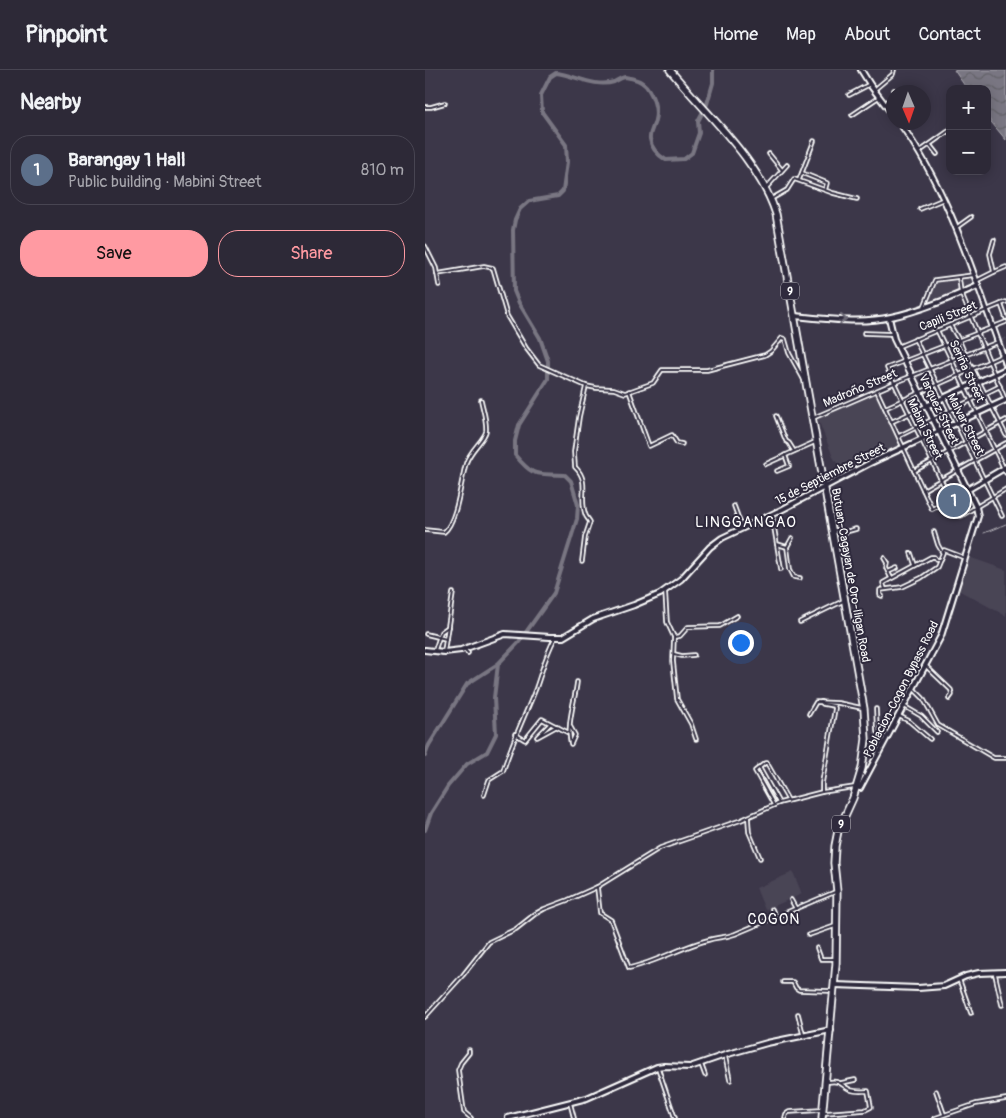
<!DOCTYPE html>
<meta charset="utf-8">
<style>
body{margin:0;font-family:Pangolin,sans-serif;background:#393542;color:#f1f3f6}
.controls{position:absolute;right:15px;top:15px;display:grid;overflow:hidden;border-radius:10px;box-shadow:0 2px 12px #0003}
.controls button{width:45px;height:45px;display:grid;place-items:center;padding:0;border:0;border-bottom:1px solid #484552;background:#2d2937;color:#f1f3f6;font:25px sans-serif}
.compass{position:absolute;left:461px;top:15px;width:45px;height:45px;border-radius:50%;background:#2d2937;box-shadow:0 2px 12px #0003;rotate:178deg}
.you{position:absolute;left:315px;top:572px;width:18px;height:18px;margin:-12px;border:4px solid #fff;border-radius:50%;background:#1a73e8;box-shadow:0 0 0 8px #1a73e833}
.badge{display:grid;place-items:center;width:32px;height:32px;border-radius:50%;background:#ff9aa2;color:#fff;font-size:16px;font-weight:700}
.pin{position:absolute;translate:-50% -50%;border:2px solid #fff;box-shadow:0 1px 5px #0006}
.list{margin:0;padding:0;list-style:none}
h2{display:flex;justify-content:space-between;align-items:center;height:65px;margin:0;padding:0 20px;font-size:21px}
h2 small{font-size:16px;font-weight:400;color:#a7a6ad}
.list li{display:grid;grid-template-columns:32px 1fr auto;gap:15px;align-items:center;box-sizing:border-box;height:70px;margin:0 10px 10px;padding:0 10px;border:1px solid #484552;border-radius:20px}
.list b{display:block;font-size:19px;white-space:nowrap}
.list p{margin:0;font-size:16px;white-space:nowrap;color:#a7a6ad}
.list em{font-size:16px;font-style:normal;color:#a7a6ad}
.actions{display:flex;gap:10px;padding:15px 20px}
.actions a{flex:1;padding:11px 0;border:1px solid #ff9aa2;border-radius:20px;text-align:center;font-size:18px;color:#ff9aa2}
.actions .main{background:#ff9aa2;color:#111}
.map{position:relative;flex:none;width:581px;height:1048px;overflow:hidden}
header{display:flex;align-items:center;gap:30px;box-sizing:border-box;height:70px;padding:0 25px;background:#2d2937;border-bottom:1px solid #484552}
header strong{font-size:24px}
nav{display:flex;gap:28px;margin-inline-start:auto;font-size:18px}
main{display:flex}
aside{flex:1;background:#2d2937}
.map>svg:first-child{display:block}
.built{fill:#494455}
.water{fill:url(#water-waves);stroke:#afadb4}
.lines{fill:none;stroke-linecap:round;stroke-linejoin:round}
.stream{stroke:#afadb4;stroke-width:1}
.river{stroke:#797682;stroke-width:4}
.street-tunnel{stroke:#504b5b;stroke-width:2;stroke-dasharray:2 1;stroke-linecap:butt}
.street-casing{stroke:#fff;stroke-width:5.5}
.secondary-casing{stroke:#fff;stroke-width:8}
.highway-casing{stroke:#fff;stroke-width:9}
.street{stroke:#2f2a3d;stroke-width:2}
.secondary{stroke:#2f2a3d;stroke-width:4}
.highway{stroke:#2f2a3d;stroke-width:5.5}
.oneway{stroke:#6d6a77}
.labels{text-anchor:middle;stroke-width:4;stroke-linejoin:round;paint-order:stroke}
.shield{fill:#2f2a3d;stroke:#c1bfc5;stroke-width:1}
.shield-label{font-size:11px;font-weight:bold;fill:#fff}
.street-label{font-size:12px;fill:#fff;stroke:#2f2a3d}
.quarter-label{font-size:15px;letter-spacing:1px;fill:#fff;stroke:#2f2a3d}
</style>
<header>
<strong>Pinpoint</strong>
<nav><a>Home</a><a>Map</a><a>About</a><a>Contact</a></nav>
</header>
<main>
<aside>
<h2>Nearby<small></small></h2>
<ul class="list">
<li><span class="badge" style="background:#5c6f8a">1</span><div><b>Barangay 1 Hall</b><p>Public building · Mabini Street</p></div><em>810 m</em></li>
</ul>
<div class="actions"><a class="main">Save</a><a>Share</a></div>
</aside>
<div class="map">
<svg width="581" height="1048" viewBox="0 0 581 1048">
<defs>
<pattern id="water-waves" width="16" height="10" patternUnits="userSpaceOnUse" patternTransform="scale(1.25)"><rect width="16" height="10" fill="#797682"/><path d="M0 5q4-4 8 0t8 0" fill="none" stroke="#626167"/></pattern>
</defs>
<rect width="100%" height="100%" fill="#3c3749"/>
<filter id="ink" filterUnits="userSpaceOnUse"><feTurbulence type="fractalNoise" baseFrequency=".02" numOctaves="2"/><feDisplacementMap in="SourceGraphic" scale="10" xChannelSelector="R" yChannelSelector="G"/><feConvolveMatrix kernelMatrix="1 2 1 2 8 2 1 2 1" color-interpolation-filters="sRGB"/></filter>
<g filter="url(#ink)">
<g class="built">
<path d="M548 206 552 216 499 236 511 210Z"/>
<path d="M452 322 477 377 420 405 408 387 392 347Z"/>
<path d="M544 487 581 500V546L533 520Z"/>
<path d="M368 802 377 824 340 840 331 818Z"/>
</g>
<path class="water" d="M529 0H581V70L562 47V19H542Z"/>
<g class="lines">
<path class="stream" d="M559 463 581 454"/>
<g class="river">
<path d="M0 686 4 675 42 614 73 594 94 572 129 523 152 449 153 435 146 411 140 405C111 403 110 409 90 385V371L94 355 123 309V291L115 268 94 233 89 221 88 160 90 150 95 139 104 131 133 126 138 121 142 92 141 75 117 42 116 25 125 7 131 3C149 5 170 18 189 12 193 10 195 8 200 7 207 8 216 10 221 16 228 25 233 40 230 50 229 57 224 62 225 69 226 78 233 85 241 90L259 89 267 83 274 63 273 51 282 34 288 13V0"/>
<path d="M0 760 6 743 23 716 42 694 62 682 71 664 69 628 73 594"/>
</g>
<path class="street-tunnel" d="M574 271 581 268"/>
<g class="street-casing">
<g id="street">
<path d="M449 20 468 4 469 0"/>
<path d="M469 20 471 22"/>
<path d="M424 25 445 14"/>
<path d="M0 37H6L20 33"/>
<path d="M462 37 468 33"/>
<path d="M427 45 454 27"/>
<path d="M505 75 512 84"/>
<path d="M494 82 525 60"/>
<path d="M344 84 357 100"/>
<path d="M377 103 402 113 400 120"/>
<path d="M374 110 389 71"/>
<path d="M342 117 362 95"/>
<path d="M348 128 362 120 369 109 408 123 432 129"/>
<path d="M495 139 519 129"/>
<path d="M532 157 546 147"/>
<path d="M0 176 11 198 14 215"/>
<path d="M569 202 581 197"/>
<path d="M12 204 59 196 68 198 82 246 101 278 114 295 161 316 171 318 189 319 200 323 228 313 237 300H282L340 285 346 281 357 268 360 269 364 283 379 310"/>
<path d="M534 208 536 223 580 329"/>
<path d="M551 211 569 202 565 184 569 170"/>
<path d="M576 234 581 248"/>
<path d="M499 237 510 210 549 205"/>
<path d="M581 252 462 298 533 445 536 446 581 419"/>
<path d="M525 255 534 270 540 284 581 365"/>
<path d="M512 260 581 403"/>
<path d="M439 263 467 264"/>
<path d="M490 269 577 446"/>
<path d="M472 277 581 232"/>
<path d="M204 321 224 376 247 365 252 373 257 374"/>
<path d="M452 321 507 439 542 420"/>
<path d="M460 338 581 284"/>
<path d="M351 346 361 371 364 373 369 381"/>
<path d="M388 348 469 313 573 272"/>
<path d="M466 352 501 336"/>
<path d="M474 366 575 316"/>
<path d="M341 394 390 372"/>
<path d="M352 401 364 396 360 385"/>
<path d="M489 401 581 350"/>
<path d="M498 420 581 373"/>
<path d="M309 436 317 458"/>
<path d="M347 445 356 499"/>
<path d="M0 460 19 462C32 452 36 410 41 393 45 380 60 369 61 361 62 351 58 340 56 330"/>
<path d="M408 460H413L420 462 431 459"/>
<path d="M509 462 513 475 517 482"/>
<path d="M367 468 362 477 365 499 369 507 375 508"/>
<path d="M352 474 362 477"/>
<path d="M486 483 490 495"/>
<path d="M459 488 462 493 461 498 466 508"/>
<path d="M157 491 160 467 165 452C164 450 162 448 161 446 153 428 166 412 150 397L149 382 154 347 161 316"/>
<path d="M463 502 472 498"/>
<path d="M460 519 458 513 506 487H509L511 490H515"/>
<path d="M240 520 242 552 249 567 248 591 252 629 266 654 271 669"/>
<path d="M457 526 455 525V520L477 517 496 508 512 497 519 480 540 488"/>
<path d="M375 552 418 531"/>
<path d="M1 564 21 569"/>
<path d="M249 567 255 566 263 557 295 556 312 546"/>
<path d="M39 579 43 583"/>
<path d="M10 580 16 562 23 557"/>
<path d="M19 582 28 523"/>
<path d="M249 584 257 586 269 585"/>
<path d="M501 596 526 620 527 625 524 629"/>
<path d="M489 619 498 628 513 655 569 688H581"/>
<path d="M396 632 398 634 409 636 410 638 397 713V722"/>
<path d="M479 636 496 646 512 662"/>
<path d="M451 639 452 662 462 668"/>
<path d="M384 644 391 632 413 633 437 638"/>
<path d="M474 646 484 651 505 669"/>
<path d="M125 654 112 667 132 656"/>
<path d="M145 656 150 665 146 674C141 655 150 631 152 612"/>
<path d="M90 664 100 670 117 649 144 663"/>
<path d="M334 697 354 733"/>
<path d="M59 725 64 710 78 701C87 672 100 646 111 618 117 601 121 584 130 568"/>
<path d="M349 735 330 701 340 693H342L363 730"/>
<path d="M323 748 324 762 335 788"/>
<path d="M172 817 175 843 186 850 204 898C232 892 256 877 283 870 293 867 299 868 310 864L410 822"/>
<path d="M366 830 371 839"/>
<path d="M347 839 350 847"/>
<path d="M384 865 410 856"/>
<path d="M392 878 396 889H409"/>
<path d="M570 904 577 935"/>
<path d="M534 909 546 943"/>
<path d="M358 912H368L371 918 374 920 407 921"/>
<path d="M373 944 378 964"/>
<path d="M0 947 38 905 64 872 91 859 110 844 119 839 143 830 172 817 235 778 316 750 354 733 397 722 430 717"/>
<path d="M44 980V983L36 993 33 1000 39 1042 46 1048"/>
<path d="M300 986 305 1010"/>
<path d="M276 994 280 1005"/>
<path d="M233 998 250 1048"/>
<path d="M416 1013 430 1010"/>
<path d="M511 1021 519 1044"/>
<path d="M145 1033 149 1048"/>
<path d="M399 1043 440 1040 446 1037 443 1021C437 1021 431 1022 426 1020 415 1015 417 1010 403 1012"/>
<path d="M360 1048 361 1044 364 1042 396 1040"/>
<path d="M510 1048 551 1034 581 1029"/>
</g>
</g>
<g class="secondary-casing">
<g id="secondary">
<path d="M436 0 446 16 468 45"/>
<path d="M474 52C526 123 551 213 581 294"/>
<path d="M370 246C398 249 438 254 466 247 495 241 525 228 553 216"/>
<path d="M501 336 581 299"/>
<path d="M542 420 581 397"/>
<path d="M0 580 19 582 36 580 80 564 125 567H138L168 549 209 535 235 524 256 509 285 477 297 468 358 439 445 393 581 330"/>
<path d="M432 717 435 718 516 566 553 446 551 437 469 269 464 248"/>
<path d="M410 915 493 918 519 916 541 906 554 903 581 902"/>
<path d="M83 1048 162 1028 232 997 239 996 265 997 303 984 342 973 406 960"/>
</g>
</g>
<g class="highway-casing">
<path id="highway" d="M245 0C281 44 334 90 351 144L439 639 441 669 437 698 428 728 413 761 410 776 409 793 412 821 411 894 397 1048"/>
</g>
<use href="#street" class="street"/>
<use href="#secondary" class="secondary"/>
<use href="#highway" class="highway"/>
</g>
<defs><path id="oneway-chevron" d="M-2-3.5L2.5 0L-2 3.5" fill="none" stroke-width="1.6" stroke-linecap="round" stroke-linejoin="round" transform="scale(1.25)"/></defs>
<use class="oneway" href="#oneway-chevron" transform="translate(418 249) rotate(3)"/>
</g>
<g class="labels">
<g class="shield">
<rect x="356" y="212.5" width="18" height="17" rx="4"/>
<rect x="407" y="745.5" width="18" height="17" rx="4"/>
</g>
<g class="shield-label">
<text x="365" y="225">9</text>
<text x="416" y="758">9</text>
</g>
<g class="street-label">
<text transform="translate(523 246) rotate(-22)" y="4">Capili Street</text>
<text transform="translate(542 301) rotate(65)" y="4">Seriña Street</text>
<text transform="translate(435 318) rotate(-23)" y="4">Madroño Street</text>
<text transform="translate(514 339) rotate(64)" y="4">Varquez Street</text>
<text transform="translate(541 354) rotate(63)" y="4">Malvar Street</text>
<text transform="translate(500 359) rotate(64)" y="4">Mabini Street</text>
<text transform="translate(405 404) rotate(-27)" y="4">15 de Septiembre Street</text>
<text transform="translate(426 505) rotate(80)" y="4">Butuan-Cagayan de Oro-Iligan Road</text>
<text transform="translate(476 619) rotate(-63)" y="4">Poblacion-Cogon Bypass Road</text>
</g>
<g class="quarter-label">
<text x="321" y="457">LINGGANGAO</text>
<text x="349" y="854">COGON</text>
</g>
</g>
</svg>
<div class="controls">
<button>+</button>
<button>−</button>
</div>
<svg class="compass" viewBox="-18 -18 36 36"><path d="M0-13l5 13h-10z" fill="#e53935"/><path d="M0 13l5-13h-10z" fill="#a7a6ad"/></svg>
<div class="you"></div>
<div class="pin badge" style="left:529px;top:431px;background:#5c6f8a">1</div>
</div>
</main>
